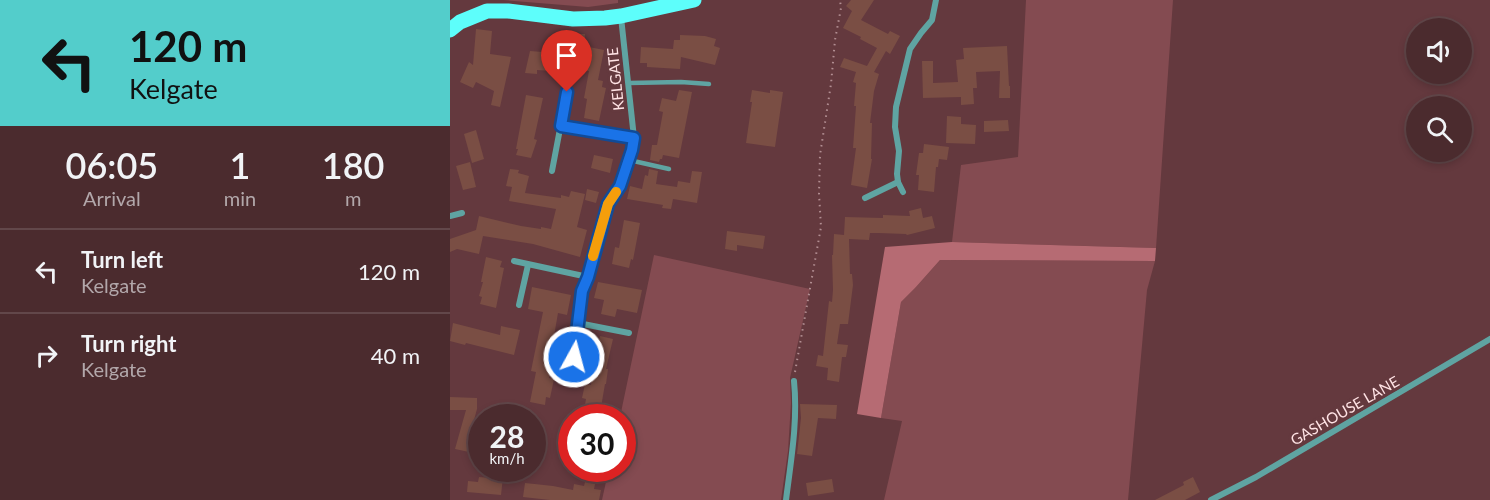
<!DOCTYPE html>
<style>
:root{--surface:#4b2b2e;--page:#523336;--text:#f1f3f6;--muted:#b2a7aa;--line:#62474a}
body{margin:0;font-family:Lato,sans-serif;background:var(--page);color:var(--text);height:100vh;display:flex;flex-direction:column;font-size:22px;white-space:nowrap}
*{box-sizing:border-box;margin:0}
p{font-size:20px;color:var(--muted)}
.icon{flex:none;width:33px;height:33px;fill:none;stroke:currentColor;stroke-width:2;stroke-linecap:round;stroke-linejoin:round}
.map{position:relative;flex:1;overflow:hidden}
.details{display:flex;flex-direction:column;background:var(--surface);width:450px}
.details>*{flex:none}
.hud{background:#53cdcb;color:#111;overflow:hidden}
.fabs{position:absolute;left:956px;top:18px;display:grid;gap:12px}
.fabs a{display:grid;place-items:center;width:66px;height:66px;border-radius:50%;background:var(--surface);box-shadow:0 3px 9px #0003,0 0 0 2px var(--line);font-size:30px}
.speed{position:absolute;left:18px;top:404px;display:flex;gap:12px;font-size:30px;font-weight:700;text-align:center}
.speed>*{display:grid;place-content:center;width:78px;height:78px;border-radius:50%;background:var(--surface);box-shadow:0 3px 9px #0003,0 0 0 2px var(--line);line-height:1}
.speed small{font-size:15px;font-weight:400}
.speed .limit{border:9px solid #d22;background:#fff;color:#111}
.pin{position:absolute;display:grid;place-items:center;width:51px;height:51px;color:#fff;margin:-62px -26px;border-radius:50% 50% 50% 0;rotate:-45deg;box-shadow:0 0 6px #0007}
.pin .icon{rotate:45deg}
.me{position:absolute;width:66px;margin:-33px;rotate:7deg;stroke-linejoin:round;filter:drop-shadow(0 0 4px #0008)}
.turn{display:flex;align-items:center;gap:21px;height:126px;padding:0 30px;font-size:27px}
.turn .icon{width:78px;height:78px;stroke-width:2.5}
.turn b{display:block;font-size:42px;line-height:51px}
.eta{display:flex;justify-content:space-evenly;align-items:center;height:102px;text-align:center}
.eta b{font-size:36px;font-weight:600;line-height:42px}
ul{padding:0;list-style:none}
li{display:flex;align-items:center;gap:18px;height:84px;padding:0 30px;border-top:2px solid var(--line)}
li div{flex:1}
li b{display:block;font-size:22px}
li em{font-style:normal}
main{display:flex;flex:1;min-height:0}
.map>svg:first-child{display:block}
.green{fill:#844b51}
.forest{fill:#b66b73}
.building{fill:#7a4e44}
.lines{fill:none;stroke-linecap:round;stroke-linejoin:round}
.path{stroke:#b28e92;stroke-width:2;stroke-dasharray:1.5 4.5;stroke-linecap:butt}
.lane{stroke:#5fa4a2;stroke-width:4.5}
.street{stroke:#5fa4a2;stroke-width:6}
.primary{stroke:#5dfefb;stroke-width:15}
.route-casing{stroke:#114b97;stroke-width:15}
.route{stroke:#1a73e8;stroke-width:10}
.slow{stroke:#f59e0b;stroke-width:10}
.labels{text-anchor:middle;stroke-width:6;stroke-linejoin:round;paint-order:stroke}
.street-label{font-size:15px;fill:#ffe3e5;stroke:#64393e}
</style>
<main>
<section class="details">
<div class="hud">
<div class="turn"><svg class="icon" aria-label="left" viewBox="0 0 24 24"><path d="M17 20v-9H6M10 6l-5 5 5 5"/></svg><div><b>120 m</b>Kelgate</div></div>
</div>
<div class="eta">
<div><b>06:05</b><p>Arrival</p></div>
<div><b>1</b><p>min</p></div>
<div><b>180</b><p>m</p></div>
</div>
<ul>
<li><svg class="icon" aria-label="left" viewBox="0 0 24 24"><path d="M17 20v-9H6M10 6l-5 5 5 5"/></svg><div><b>Turn left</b><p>Kelgate</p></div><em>120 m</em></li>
<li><svg class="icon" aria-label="right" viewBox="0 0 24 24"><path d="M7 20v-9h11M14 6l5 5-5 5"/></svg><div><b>Turn right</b><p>Kelgate</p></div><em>40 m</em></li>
</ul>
</section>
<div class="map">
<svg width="1040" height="500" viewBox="0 0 1040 500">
<rect width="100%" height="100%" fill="#64393e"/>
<!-- green -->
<g class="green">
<path d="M53 0H168V3L138 7Z"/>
<path d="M576 0H723L706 248 502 242 511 165 568 157Z"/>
<path d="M204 255 360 289 340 378 341 403 338 451 331 500H152L159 468H172V417H170Z"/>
<path d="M490 260 705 261 697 290 678 500H434L452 421 431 418 451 302 466 287Z"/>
</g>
<!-- forest -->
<path class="forest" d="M502 242 706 248 705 261 490 260 466 287 451 302 431 418 407 414 435 247Z"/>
<!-- building -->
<g class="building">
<path d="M401 0H424L411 20 438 34 440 31 450 36 440 54 436 51 424 72 429 74 424 91 420 123H422L421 159H422L417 188 401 185 406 148H403L406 106H404L406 83 403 82 406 72 390 67 394 58 417 66 427 48 410 39 411 37 393 28 402 11 396 6Z"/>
<path d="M26 29 42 31 40 54 61 57 50 107 41 105 44 91 26 82 23 88 10 82 19 62 23 65Z"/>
<path d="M121 34H135L134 47 120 46Z"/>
<path d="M230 35 255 36 266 39 264 46 270 48 265 65 231 57 230 69 197 67V63H190L191 47 223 49 224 40H230Z"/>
<path d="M557 46 559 86H560V98H549L550 71 526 72 527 88H523L524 104 511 105V97L473 98 472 61H483V83L508 82 506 60 514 59 513 48Z"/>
<path d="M139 47 154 50 148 80 153 81 152 87 156 88 149 121 134 118 137 99 134 98 139 71 134 70Z"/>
<path d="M80 51 117 54 115 72 87 70V74L75 73Z"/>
<path d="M229 90 242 92 229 158 213 155 212 159H210L209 162 200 160 202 145H207L213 112 209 111 212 98 226 101Z"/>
<path d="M302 90 320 93V90L333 92 325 147 296 143 302 102H300Z"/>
<path d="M76 95 93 98 84 139 87 140 81 158 66 155 68 149H66Z"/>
<path d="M497 116 511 117V124L526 125 525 144 496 143Z"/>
<path d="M558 120 559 131 534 132V121Z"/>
<path d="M26 130 34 159 22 163 14 134Z"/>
<path d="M474 144 499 147 497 160 489 159 488 167H486L484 192 468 190 469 175H466L469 153H473Z"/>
<path d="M144 155 163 159 160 173 141 168Z"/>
<path d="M20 162 26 187 13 190 6 166Z"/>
<path d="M60 169 69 170 68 173 79 176 75 193 111 198V195L119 197 121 191 135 194 127 227 137 230 130 257 83 244 33 236 29 254 7 249 0 252V239L26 230 29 216 71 226 91 229V227L101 229 106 209 59 201 62 187 56 186Z"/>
<path d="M199 169 208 171 206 184 227 187 228 181 240 183 242 171 252 172 247 203 223 199 221 209 212 208 213 205 177 199 180 186 192 189 195 175 198 176Z"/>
<path d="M137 189 149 192 146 203 135 200Z"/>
<path d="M471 208 473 218 482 216 485 228 457 235 456 234 428 233H420L419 240 399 239 400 274H402L403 285 398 324H390L387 344 398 345 396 357H392L389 382 377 380 378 368 366 366 368 355 373 356 379 301 382 302 383 290 382 255H383L384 234 394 235 395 217 433 218V215L460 216 459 211Z"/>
<path d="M174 220 190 223 183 260 181 259 179 268 162 264 165 247 169 248Z"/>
<path d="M277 231 315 236 313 249 287 245V251L275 249Z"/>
<path d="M36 257 52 261 50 267 54 268 46 308 30 304 32 297 29 296 33 282H31Z"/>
<path d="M148 282 192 290 187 313 167 309 165 317 151 314 154 300 144 298Z"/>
<path d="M82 287 121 295 117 315 108 313 104 336 108 337 99 378 104 379 100 398 96 397 95 405 80 402 86 372 81 371 93 312 78 309Z"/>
<path d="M3 323 50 335 51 326 70 330 64 355 16 343 15 345 0 341Z"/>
<path d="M150 336 163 339 156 369H158L156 384H155L150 413 134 410 136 399 132 398 135 384 141 385 144 361H141L144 347 147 348Z"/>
<path d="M0 397 27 398V409L18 442 21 444 19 452 5 449 16 410H0Z"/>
<path d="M350 404 387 405 386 419 368 418 362 456 347 454 351 418Z"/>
<path d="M42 468H54L51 495 17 492 18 481 28 482 29 477 40 478Z"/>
<path d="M743 477 750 492 735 500H705L734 485 733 482Z"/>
<path d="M382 479 384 492 358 496 356 483Z"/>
<path d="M135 482 145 484 144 489 151 490 149 500H100L73 497 75 483 103 486 123 490 124 484 134 486Z"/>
</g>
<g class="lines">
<!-- path -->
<path class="path" d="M345 372 371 227 369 193 370 155 381 84 385 40 391 8 390 0"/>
<!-- lane -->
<g class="lane">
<path d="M179 83 231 82 259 84"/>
<path d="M179 160 219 169"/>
</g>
<!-- street -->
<g class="street">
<path d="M111 126 184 138"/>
<path d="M102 171 117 92"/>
<path d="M453 192 448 182 447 174 449 151 445 127 446 107 460 49 471 33 482 20 486 0"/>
<path d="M415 198 448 182"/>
<path d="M0 216 12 213"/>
<path d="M64 261 138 277"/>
<path d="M69 305 78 265"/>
<path d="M128 323 179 333"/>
<path d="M121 375 132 291 158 204 170 186 182 150 184 138 171 17"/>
<path d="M336 500C341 460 348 421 344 381"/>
<path d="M761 500 806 477 1040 339"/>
</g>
<!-- primary -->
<path class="primary" d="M0 30 10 22 37 11H58L123 19 155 18 171 16 244 0"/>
</g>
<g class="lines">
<defs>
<path id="route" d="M117 92 111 126 184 138 182 150 170 186 158 204 138 277 132 291 124 357"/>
</defs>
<!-- route casing -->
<use href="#route" class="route-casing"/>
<!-- route -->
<use href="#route" class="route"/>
<!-- slow -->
<path class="slow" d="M143 256 158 204 166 192"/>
</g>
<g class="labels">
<!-- street labels -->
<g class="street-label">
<text transform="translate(166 79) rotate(-96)" y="5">KELGATE</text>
<text transform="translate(895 411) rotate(-30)" y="5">GASHOUSE LANE</text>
</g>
</g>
</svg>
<div class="fabs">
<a><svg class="icon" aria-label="sound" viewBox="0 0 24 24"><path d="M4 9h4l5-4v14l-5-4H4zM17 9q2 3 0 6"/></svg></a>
<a><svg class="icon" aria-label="search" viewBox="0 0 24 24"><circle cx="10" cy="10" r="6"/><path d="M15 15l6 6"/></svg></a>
</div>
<div class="speed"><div>28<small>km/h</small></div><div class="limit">30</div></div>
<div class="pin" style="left:117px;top:92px;background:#d93025"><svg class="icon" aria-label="arrive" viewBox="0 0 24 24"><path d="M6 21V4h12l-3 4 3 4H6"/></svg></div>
<svg class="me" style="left:124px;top:357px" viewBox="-20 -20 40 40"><circle r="17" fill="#1a73e8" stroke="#fff" stroke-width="3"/><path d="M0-11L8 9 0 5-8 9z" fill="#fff"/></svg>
</div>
</main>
